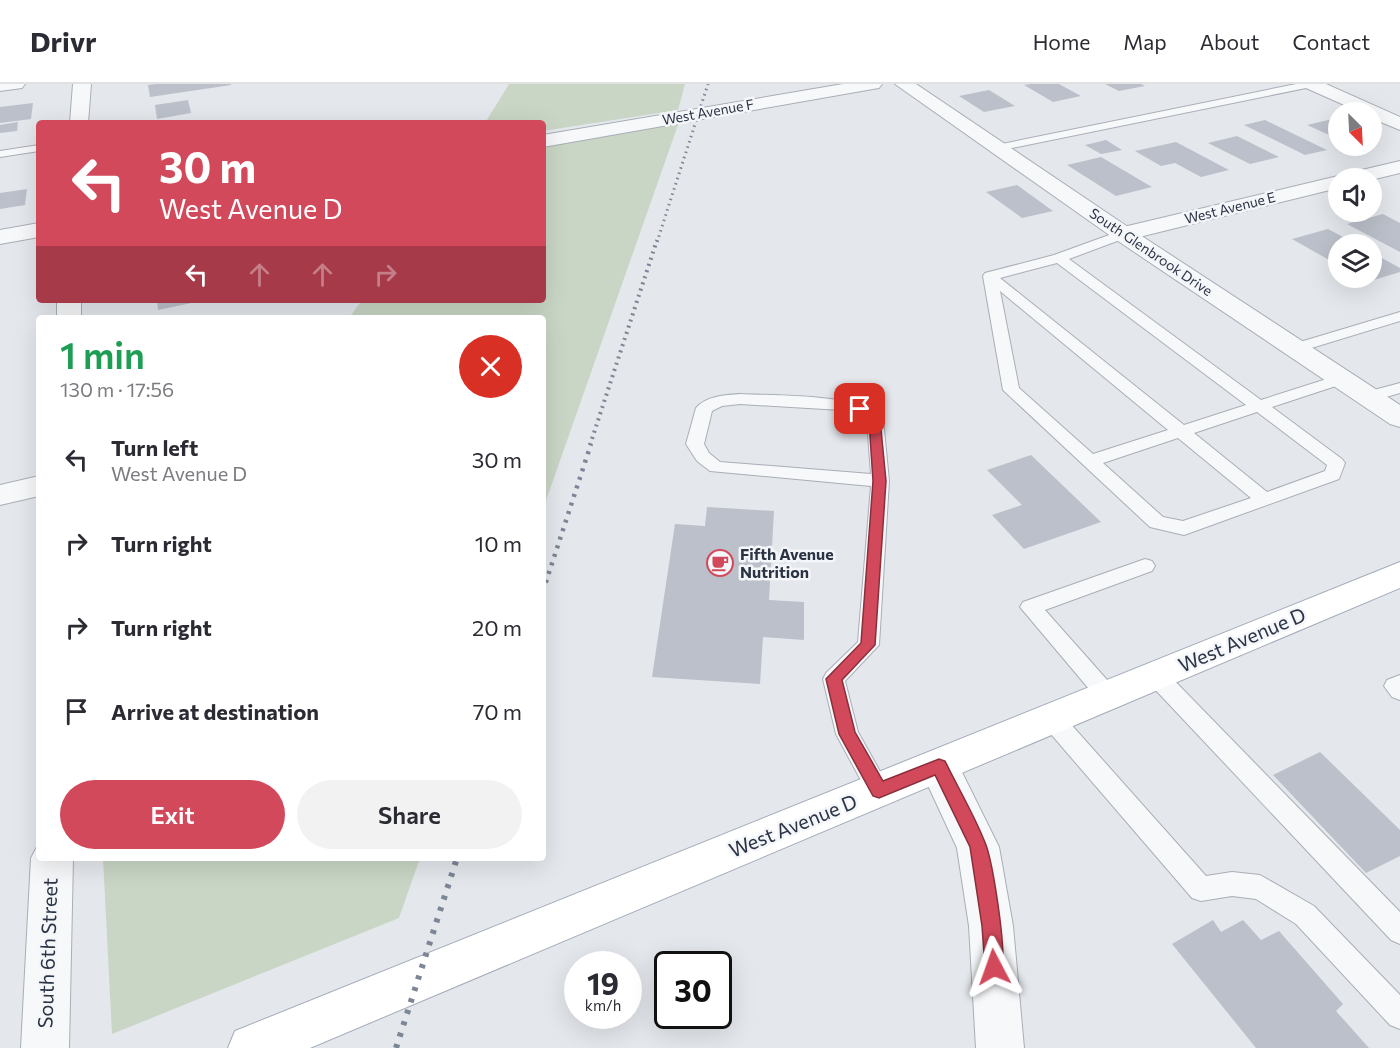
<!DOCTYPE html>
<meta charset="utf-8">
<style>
:root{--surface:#fff;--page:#f2f2f3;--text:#2b2b33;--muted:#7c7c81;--line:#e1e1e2;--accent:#d1495b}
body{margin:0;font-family:Commissioner,sans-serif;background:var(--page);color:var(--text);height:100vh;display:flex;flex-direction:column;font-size:22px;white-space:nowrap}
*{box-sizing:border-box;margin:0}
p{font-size:20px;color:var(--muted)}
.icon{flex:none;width:33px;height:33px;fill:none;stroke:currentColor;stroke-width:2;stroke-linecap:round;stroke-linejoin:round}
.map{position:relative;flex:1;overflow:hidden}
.sheet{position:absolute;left:36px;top:231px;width:510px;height:546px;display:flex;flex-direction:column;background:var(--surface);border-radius:6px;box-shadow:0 6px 24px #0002}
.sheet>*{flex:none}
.hud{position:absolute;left:36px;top:36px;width:510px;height:183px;border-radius:6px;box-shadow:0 6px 24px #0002;background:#d1495b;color:#fff;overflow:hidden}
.needle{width:39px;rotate:156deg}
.controls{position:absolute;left:1328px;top:18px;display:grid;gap:12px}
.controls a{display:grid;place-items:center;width:54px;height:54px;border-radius:50%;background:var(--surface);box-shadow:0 6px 24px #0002;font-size:30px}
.speed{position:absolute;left:564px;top:867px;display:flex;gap:12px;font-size:30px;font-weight:700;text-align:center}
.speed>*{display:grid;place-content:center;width:78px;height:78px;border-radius:50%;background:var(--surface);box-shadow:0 6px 24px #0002;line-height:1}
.speed small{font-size:15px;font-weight:400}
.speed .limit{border:3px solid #111;border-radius:9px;background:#fff;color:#111}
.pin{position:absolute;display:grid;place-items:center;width:51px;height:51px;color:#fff;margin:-26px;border-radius:12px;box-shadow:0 3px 9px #0006}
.me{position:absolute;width:66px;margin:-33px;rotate:356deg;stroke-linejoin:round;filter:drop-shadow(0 0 4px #0008)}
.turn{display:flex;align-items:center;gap:21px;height:126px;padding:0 24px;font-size:27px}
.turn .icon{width:78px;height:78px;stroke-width:2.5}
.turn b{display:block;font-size:42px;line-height:51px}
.lanes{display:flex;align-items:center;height:57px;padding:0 24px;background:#0003;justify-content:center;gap:30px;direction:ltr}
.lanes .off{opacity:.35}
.round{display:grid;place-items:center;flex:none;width:63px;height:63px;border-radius:32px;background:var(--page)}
.headline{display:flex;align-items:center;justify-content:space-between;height:102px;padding:0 24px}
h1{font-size:36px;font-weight:600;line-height:45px;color:#1e9e55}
.action{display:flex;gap:12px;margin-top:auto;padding:12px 24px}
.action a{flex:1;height:69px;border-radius:36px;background:var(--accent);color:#fff;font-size:24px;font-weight:600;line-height:69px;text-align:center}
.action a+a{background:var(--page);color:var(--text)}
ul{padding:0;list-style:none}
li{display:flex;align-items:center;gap:18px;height:84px;padding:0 24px}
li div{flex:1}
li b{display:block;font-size:22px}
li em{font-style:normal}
header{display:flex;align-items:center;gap:36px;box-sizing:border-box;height:84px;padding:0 30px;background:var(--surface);border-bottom:2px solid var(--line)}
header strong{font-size:28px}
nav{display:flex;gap:33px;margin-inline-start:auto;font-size:21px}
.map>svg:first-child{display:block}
.green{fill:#c9d6c5}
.building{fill:#bbc0ca}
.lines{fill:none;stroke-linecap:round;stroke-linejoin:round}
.service-casing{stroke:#a9aeb7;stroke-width:2}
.minor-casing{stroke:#a9aeb7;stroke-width:2}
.tertiary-casing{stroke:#a9aeb7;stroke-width:2}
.primary-casing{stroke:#a3abb8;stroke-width:2}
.service{fill:#f7f8fa;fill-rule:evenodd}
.minor{fill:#f7f8fa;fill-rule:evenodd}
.tertiary{fill:#f7f8fa;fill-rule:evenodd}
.primary{fill:#fff;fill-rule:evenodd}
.rail-far3{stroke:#7d8696;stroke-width:3;stroke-dasharray:1.5 4;stroke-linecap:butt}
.rail-far2{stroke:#7d8696;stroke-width:4;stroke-dasharray:2 4.5;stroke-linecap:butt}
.rail-far1{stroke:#7d8696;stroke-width:4.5;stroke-dasharray:3 6;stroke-linecap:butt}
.rail{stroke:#7d8696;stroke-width:6;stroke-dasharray:4 8;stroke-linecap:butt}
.route{fill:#d1495b;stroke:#882f3b;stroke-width:1.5}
.labels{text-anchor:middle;stroke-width:5;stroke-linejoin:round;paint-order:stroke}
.far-street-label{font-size:14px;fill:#2b3445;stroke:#f4f6f9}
.poi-label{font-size:16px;font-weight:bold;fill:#2b3445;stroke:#f4f6f9;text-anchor:start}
.near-street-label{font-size:20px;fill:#2b3445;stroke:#f4f6f9}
</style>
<header>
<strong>Drivr</strong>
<nav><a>Home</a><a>Map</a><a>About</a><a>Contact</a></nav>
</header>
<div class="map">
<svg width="1400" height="964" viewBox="0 0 1400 964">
<rect width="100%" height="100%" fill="#e4e7ec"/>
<!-- green -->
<g class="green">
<path d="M509 0H685L678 26 543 47V39H485Z"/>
<path d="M679 38 543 425V234H349L362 216H543V62Z"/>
<path d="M103 774H420L399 834 112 950Z"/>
</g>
<!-- building -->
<g class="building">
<path d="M156 0H231V1L150 13 148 1Z"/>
<path d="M1030 0H1059L1081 12 1053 18 1024 1Z"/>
<path d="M1105 0H1141L1145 2 1119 7Z"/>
<path d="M989 6 1015 22 984 28 959 12Z"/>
<path d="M188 16 191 29 157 35 155 21Z"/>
<path d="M33 19 31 35 0 39V23Z"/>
<path d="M1337 34 1338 55 1307 41Z"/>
<path d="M1265 36 1327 66 1305 71 1244 41Z"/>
<path d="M18 38 17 47 0 49V41Z"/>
<path d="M1237 52 1279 73 1250 80 1208 59Z"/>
<path d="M1106 56 1122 66 1101 70 1085 61Z"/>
<path d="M1176 58 1229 86 1201 93 1175 79 1161 82 1135 67Z"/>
<path d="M1101 73 1152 103 1116 112 1067 81Z"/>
<path d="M1017 101 1053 127 1022 134 986 108Z"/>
<path d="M27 105 25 121 0 125V109Z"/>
<path d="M1383 130 1400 139V168L1347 140Z"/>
<path d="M1328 145 1356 160H1338V181L1292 155Z"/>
<path d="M1371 168 1400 184V188L1367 198 1359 194H1371Z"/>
<path d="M157 216H200L201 217 158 226Z"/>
<path d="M1031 371 1101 438 1024 465 992 431 1022 421 987 386Z"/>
<path d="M707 423 774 427 769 516 804 518V556L763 553 760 600 652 593 675 440 705 442Z"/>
<path d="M1320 668 1400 746V772L1366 789 1273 691Z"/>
<path d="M1213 836 1221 848 1243 836 1261 856 1279 847 1343 920 1336 927 1369 964H1256L1172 860Z"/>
</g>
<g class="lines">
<defs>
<g id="service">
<path d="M1296 0H1316L1311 3 997 67 991 64 997 61Z"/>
<path d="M39 61V67L0 73V67Z"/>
<path d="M1123 146 1128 147 1130 150 1128 153 1069 175 1261 316 1336 292H1348L1350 295 1348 298 1272 323 1342 375 1345 379 1339 395 1184 451 1150 443 1003 306 983 192 985 189 1054 171ZM1057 179 1246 321 1184 341 1000 194ZM1000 207 1168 346 1093 370 1019 304ZM1257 328 1327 381 1325 387 1267 408 1194 349ZM1178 354 1251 414 1183 437 1163 433 1103 379Z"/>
<path d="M1400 228V237L1295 269 1287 264 1290 261Z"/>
<path d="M1400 299V309L1369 318 1361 313 1363 309Z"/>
<path d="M740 310C772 312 865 309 883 335L889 397 879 561 845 597 858 648 891 707 887 715 879 718 871 715 836 650 823 595 826 589 858 558 871 402 710 387 697 377 686 360 696 324C706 312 725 311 740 310ZM740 320 841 326 855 329 867 337 871 390 720 378 709 369 704 360 712 327 722 322Z"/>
<path d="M1145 475 1152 477 1155 482 1152 487 1045 526 1116 606 1119 612 1116 618 1108 621 1100 618 1020 523 1023 518Z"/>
<path d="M1156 583 1164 586 1400 828V860L1391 856 1148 598 1145 592 1148 586Z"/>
<path d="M1400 591V616L1392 613 1384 602 1387 596Z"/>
<path d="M1052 626 1060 628 1206 792 1232 788 1260 791 1314 822 1400 911V945L1390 941 1296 840 1256 815 1232 812 1201 817 1192 814 1044 642 1041 635 1044 628Z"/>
</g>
<g id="minor">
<path d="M0 0H25L22 4 0 7Z"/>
<path d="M73 0H91L88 39H70Z"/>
<path d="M843 0H882L879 4 873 5 543 63V51Z"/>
<path d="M1303 0H1326L1400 33V46L1371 34V28H1360L1306 4Z"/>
<path d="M1400 77V89L1371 96 1338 94V104L1123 157 1115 155 1112 150 1115 145 1338 92 1343 93 1345 90Z"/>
<path d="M39 139V153L0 160V146Z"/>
<rect x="57" y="216" width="24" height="18"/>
<path d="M39 392V412L0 421V401Z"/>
<path d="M939 665 953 670 999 763 1013 842 1024 964H976L969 842 957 764 919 682 925 670Z"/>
<path d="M39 759V774H73L69 964H21L31 774Z"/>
</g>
<path id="tertiary" d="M895 0H916L1131 145 1400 321V343L1390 340 1115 155Z"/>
<path id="primary" d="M1400 478V504L310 964H228L235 947Z"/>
</defs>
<!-- service casing -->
<use href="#service" class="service-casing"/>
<!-- minor casing -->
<use href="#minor" class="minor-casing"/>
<!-- tertiary casing -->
<use href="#tertiary" class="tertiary-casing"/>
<!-- primary casing -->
<use href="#primary" class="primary-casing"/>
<!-- service -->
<use href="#service" class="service"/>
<!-- minor -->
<use href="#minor" class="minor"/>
<!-- tertiary -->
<use href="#tertiary" class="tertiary"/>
<!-- primary -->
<use href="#primary" class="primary"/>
<!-- rail-far3 -->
<path class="rail-far3" d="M657 158 708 0"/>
<!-- rail-far2 -->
<path class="rail-far2" d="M590 361 657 156"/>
<!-- rail-far1 -->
<path class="rail-far1" d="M543 507 591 360"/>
<!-- rail -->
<path class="rail" d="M396 964 457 774"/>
</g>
<!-- route -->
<path class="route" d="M860 321 880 335 886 397 875 561 842 596 855 648 883 697 939 675 945 677C958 704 975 732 986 761 993 781 1008 872 1001 889L994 892 987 889 985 883 982 842 970 763 935 691 879 714 873 712 839 650 826 595 861 559 873 397 869 337 855 325Z"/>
<!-- icons -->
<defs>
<symbol id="cafe-ring" viewBox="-11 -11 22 22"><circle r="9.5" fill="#f4f6f9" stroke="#d1495b" stroke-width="1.5"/><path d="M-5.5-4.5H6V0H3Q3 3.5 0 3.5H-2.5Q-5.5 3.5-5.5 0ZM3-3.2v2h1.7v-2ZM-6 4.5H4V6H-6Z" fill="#d1495b"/></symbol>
</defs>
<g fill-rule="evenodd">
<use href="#cafe-ring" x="705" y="464" width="30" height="30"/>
</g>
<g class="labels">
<!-- far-street labels -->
<g class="far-street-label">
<text transform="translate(708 28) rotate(-10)" y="5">West Avenue F</text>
<text transform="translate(1230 124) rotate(-14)" y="5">West Avenue E</text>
<text transform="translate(1151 168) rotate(34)" y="5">South Glenbrook Drive</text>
</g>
<!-- poi labels -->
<g class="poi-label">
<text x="740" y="476">Fifth Avenue<tspan x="740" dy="18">Nutrition</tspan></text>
</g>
<!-- near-street labels -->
<g class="near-street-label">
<text transform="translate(1242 556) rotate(-23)" y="7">West Avenue D</text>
<text transform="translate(793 742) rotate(-22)" y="7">West Avenue D</text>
<text transform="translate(48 869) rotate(-88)" y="7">South 6th Street</text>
</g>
</g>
</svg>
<div class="controls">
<a><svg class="needle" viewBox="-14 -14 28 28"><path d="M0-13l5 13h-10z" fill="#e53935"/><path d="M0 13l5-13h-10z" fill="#7c7c81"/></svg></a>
<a><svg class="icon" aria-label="sound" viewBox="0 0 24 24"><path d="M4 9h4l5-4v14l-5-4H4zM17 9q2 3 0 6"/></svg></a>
<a><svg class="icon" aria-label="layers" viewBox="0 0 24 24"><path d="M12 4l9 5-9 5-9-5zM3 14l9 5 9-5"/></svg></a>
</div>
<div class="speed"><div>19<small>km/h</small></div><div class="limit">30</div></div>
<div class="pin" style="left:860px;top:325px;background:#d93025"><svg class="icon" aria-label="arrive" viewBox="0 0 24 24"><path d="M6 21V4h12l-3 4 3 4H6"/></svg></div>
<svg class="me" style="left:994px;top:883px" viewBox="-20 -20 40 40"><path d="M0-17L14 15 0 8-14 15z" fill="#d1495b" stroke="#fff" stroke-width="4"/></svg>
<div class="hud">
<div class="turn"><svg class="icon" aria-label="left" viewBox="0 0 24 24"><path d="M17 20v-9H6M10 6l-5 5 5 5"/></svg><div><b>30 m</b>West Avenue D</div></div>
<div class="lanes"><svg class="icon" aria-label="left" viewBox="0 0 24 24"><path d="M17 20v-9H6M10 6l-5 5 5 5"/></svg><svg class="icon off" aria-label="ahead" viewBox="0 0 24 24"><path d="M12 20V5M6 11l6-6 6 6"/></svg><svg class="icon off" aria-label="ahead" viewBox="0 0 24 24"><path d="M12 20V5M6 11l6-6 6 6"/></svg><svg class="icon off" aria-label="right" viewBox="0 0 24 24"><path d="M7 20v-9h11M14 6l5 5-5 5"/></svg></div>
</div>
<section class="sheet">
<div class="headline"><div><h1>1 min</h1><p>130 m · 17:56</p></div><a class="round" style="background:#d93025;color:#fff"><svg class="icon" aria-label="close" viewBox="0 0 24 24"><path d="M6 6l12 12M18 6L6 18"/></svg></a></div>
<ul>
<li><svg class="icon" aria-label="left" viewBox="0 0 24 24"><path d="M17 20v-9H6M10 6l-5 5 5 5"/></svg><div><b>Turn left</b><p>West Avenue D</p></div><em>30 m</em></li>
<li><svg class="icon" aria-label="right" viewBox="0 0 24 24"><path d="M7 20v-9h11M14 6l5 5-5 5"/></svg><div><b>Turn right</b></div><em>10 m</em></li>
<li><svg class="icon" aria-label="right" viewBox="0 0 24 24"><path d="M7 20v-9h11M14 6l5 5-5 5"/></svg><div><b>Turn right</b></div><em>20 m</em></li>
<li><svg class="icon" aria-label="arrive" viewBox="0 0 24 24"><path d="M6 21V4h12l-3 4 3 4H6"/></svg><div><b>Arrive at destination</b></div><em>70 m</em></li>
</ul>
<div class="action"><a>Exit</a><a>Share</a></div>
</section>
</div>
